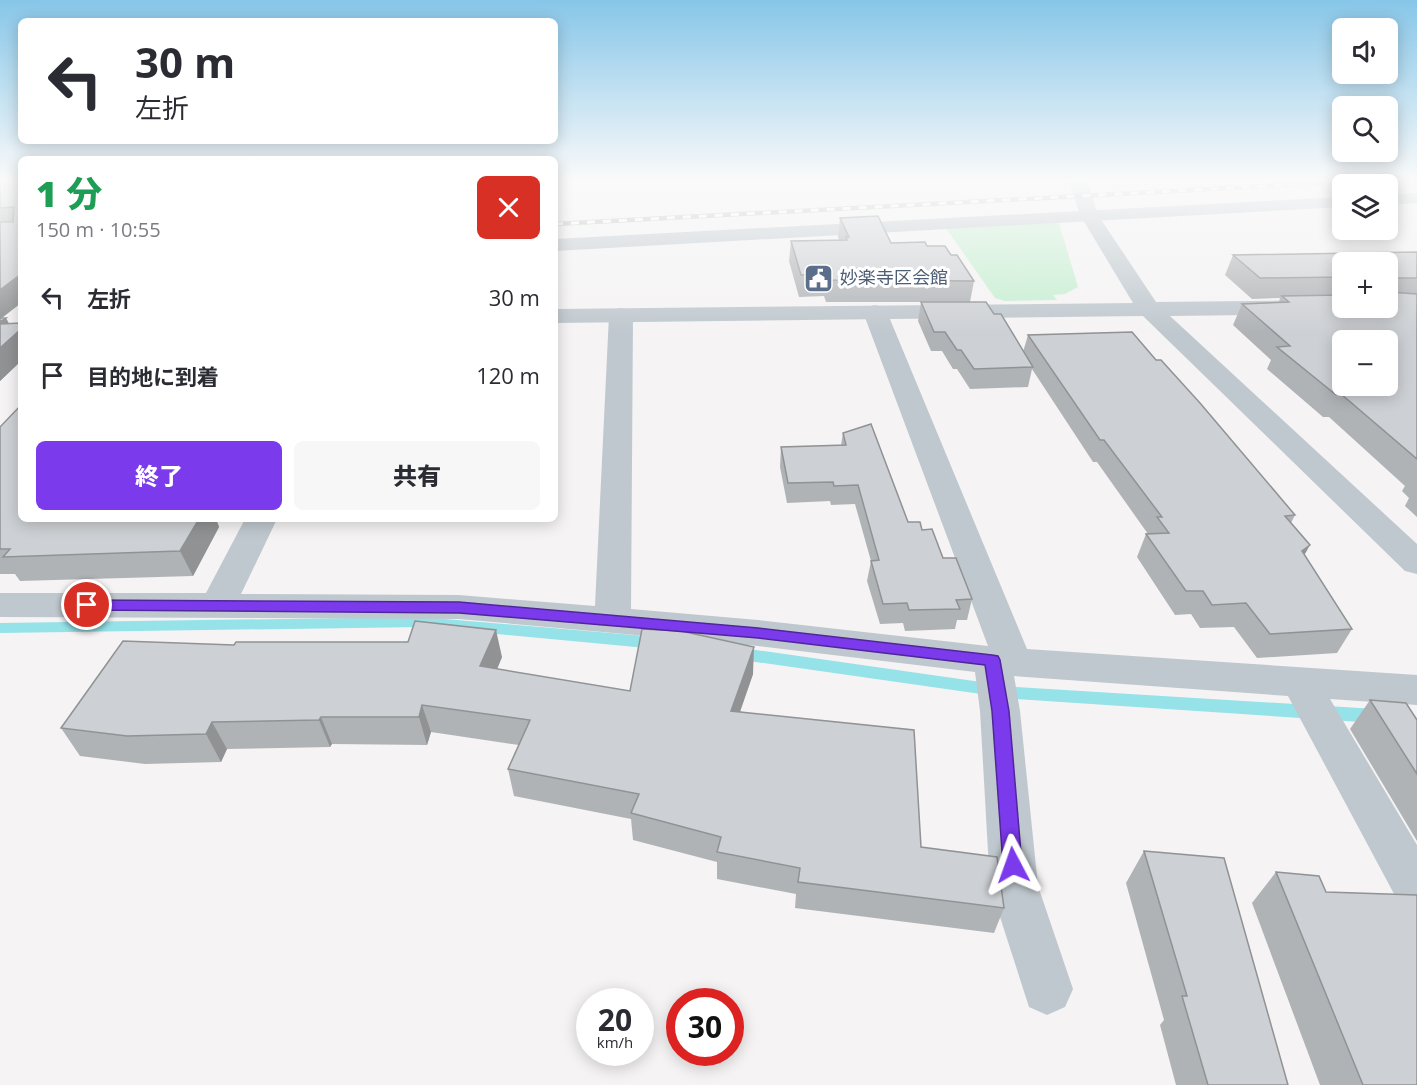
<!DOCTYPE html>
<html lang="ja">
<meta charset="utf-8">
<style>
:root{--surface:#fff;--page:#f7f7f7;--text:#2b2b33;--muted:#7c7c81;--accent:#7c3aed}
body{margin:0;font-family:"Open Sans","Noto Sans JP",sans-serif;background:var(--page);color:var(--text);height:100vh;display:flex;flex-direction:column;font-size:22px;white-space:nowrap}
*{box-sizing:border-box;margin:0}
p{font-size:20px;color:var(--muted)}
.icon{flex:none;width:33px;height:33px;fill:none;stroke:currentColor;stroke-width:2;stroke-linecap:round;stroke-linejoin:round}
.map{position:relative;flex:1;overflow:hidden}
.panel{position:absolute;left:18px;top:156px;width:540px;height:366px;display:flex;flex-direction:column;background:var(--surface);border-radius:9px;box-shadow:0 3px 15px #0003}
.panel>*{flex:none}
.banner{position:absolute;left:18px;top:18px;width:540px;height:126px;border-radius:9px;box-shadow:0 3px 15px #0003;background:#fff;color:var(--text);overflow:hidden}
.controls{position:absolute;left:1332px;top:18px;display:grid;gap:12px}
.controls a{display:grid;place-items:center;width:66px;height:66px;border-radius:9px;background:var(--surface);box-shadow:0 3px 15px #0003;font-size:30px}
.speed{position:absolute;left:576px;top:988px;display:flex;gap:12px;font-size:30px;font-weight:700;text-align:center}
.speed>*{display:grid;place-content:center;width:78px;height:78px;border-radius:50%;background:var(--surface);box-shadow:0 3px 15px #0003;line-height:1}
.speed small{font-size:15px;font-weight:400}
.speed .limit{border:9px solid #d22;background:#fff;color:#111}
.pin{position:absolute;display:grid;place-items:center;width:51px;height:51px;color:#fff;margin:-26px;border:3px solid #fff;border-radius:50%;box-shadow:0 2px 6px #0007}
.me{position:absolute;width:66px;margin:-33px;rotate:356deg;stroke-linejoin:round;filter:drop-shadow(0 0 4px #0008)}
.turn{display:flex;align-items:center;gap:21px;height:126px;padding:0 18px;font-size:27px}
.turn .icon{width:78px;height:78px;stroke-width:2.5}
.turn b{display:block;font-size:42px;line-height:51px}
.round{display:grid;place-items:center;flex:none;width:63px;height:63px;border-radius:9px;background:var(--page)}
.head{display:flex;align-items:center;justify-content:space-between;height:102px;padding:0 18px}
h1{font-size:36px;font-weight:800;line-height:45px;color:#1e9e55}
.cta{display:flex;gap:12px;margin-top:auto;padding:12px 18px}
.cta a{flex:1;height:69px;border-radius:9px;background:var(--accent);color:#fff;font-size:24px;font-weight:800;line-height:69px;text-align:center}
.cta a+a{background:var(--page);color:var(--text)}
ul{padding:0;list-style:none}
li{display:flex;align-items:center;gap:18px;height:78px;padding:0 18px}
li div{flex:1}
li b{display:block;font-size:22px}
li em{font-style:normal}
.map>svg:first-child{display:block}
.green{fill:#c5eed0}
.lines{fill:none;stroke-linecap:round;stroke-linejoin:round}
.stream{fill:#95e2e8;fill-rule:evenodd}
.minor{fill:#bfc8ce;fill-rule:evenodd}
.tertiary{fill:#bfc8ce;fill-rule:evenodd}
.rail-casing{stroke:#b5b9bc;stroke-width:4.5}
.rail{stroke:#fff;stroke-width:3;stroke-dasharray:8;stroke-linecap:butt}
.wall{fill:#b0b3b6;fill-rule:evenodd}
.shaded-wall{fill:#909294}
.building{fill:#cdd0d4;stroke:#909294;stroke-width:1.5;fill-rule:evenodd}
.route{fill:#7c3aed;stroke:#51269a;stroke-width:1.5}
.labels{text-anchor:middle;stroke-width:6;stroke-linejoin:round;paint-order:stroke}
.far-service-label{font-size:18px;fill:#4e5e75;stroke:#fff;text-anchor:start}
</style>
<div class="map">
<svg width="1417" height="1085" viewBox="0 0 1417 1085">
<rect width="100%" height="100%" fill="#f5f3f3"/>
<!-- green -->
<path class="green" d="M1059 223 1078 287 1065 294 1053 295 1057 300 1005 301 995 298 943 224Z"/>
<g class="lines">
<!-- stream -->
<g class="stream">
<path d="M421 617 657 637 662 639 665 643 662 647 657 649 421 627 0 633V623Z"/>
<path d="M735 647 1016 687 1376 709 1382 711 1384 716 1382 721 1376 723 1016 699 735 659 730 657 727 653 730 649Z"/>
</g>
<!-- minor -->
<g class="minor">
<path d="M1417 193V203L1388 205V195Z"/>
<path d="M1342 197V207L555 251V239Z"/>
<path d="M875 305 883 307 887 312 1027 649 1417 675V705L1330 699 1417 845V911L1400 905 1288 696 1014 676 1020 711 1038 886 1073 989 1065 1007 1047 1015 1029 1007 990 886 980 711 975 672 758 646 459 619 0 617V593H206L245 519H277L241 594 459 595 595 606 609 315 613 310 621 308 629 310 633 315 631 609 758 620 988 646 863 312 867 307Z"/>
</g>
<!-- tertiary -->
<path class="tertiary" d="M1069 181H1087L1098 215 1156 302 1342 300V308H1353L1350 312 1342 314 1170 316 1417 544V574L1405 571 1143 316 555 323V309L1133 303 1080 215Z"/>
<defs>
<path id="rail" d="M555 224 1361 181"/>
</defs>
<!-- rail casing -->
<use href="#rail" class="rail-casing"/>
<!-- rail -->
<use href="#rail" class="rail"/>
</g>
<!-- wall -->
<g class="wall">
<path d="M21 181V303L2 318H6L9 324 21 323V361L0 381V182Z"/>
<path d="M840 218 891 243 927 246 951 255 974 281 970 302 994 314 1023 352 1028 335 1156 360 1295 515 1291 523 1305 555 1352 629 1337 653 1257 658 1234 627 1200 628 1191 614 1175 615 1137 557 1146 534H1148L1097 462H1093L1032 369 1028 387 970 389 957 369H953L942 351H931L918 321 921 302H933H826L824 296 799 297 789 261 791 241 839 240 838 237Z"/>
<path d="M1417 252V517L1405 506 1409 498 1402 491 1405 486 1329 417H1323L1267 369 1271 360 1233 325 1242 304 1279 302 1280 298 1252 299 1225 275 1233 255ZM1342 262H1388V308H1342Z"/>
<path d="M0 427 21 519H216L219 527 193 576 20 581 15 574H0Z"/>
<path d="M843 433 908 522 922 530 972 599 967 620H957L955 629 905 631 903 623 880 624 867 581 871 561 855 504 831 505 830 501 787 503 780 467 781 447 841 445Z"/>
<path d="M408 642 502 657 497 669 630 691 753 674 740 711 921 847 1004 908 994 933 795 908 796 894 717 879V862L633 840 631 819 514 796 508 769 519 745 431 732 427 745 332 744 330 747 227 749 221 762 145 764 80 756 61 728 234 645Z"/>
<path d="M1370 700 1417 720V841L1350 729Z"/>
<path d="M1144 851 1288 1085H1176L1160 1025 1164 1020 1126 883Z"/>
<path d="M1276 872 1326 892 1417 1085H1320L1252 903Z"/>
</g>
<!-- shaded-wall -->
<g class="shaded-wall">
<path d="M21 274V303L0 319V290Z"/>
<path d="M6 318 15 335 19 331 21 334V361L0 381V322Z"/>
<path d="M199 519H216L219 527 193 576 180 551Z"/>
<path d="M1310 545 1297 568 1302 551Z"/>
<path d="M496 630 502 657 487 693 480 666Z"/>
<path d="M754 647 753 674 731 738V711Z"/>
<path d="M422 705 431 732 427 745 419 717Z"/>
<path d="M321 717 332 744 330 747 319 720Z"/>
<path d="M212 722 227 749 221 762 206 734Z"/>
</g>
<!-- building -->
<g class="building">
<path d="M2 181H21V274L0 290V222H13L14 207 0 208V182Z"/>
<path d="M878 216 891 243 925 242 927 246H945L951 255H957L974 281 828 280 826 274 801 275 791 241 847 240 846 237H849L840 218Z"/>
<path d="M1417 252V278H1397V285H1388V262H1342V277L1260 278 1233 255Z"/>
<path d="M1388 289 1389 292 1417 294V459L1341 394H1335L1277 347 1290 346 1242 304 1289 302 1282 296 1342 295V308H1388ZM1342 340H1388V386H1342Z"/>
<path d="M921 302H986L994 314H1001L1033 367 974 369 961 350H957L945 332H934Z"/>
<path d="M0 318H6L0 322Z"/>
<path d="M21 323V332L19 331 0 348V324Z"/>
<path d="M1132 332 1156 360H1161L1200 403 1295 515 1285 516 1310 545 1302 551 1352 629 1270 634 1246 603 1212 605 1203 591H1186L1146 534 1169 533 1157 517H1162L1104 440H1100L1028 335Z"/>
<path d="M21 405V519H199L180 551 3 557 10 549H0V427Z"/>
<path d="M871 424 908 522H920L922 530 932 529 943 558H956L972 599 956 600 960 609 909 610 907 603 883 604 871 561 879 560 858 485 834 486 833 482 788 483 781 447 846 445 843 433Z"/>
<path d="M415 621 496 630 480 666 630 691 642 629 681 631 754 647 731 711 914 730 921 847 997 857 1004 908 798 882 800 868 717 852 721 837 631 813 639 794 508 769 530 720 422 705 419 717H321L319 720 212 722 206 734 127 736 61 728 123 641 234 645 236 642H408Z"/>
<path d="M1370 700 1406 703 1417 720V774Z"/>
<path d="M1144 851 1224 858 1288 1085H1208L1182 996H1187Z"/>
<path d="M1276 872 1319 876 1326 892 1417 895V1085H1363Z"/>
</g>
<!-- sky -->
<linearGradient id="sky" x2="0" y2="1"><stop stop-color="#87c6e8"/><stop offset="0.54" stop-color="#fafafa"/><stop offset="1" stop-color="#fafafa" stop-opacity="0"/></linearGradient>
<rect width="1417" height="333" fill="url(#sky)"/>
<!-- route -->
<path class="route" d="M87 600 459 602 758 628 992 655 998 656 1000 660 1009 711 1022 865 1020 871 1013 874 1006 871 1003 865 992 711 985 665 758 638 459 613 87 610 79 605Z"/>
<!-- icons -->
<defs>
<symbol id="civic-square" viewBox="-11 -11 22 22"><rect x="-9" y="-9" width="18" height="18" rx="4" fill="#5c6f8a" stroke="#fff"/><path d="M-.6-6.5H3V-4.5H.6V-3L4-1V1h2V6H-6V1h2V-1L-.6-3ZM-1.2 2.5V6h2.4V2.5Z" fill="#fff"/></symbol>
</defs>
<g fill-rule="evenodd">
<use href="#civic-square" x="802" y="262" width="33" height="33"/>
</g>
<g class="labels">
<!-- far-service labels -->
<g class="far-service-label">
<text x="840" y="284">妙楽寺区会館</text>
</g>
</g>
</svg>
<div class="controls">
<a><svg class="icon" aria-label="sound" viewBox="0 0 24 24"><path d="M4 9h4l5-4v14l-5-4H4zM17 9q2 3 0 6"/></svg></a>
<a><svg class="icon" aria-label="search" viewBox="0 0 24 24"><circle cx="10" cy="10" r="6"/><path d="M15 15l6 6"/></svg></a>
<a><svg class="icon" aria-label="layers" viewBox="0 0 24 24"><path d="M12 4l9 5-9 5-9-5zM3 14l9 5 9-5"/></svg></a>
<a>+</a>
<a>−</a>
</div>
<div class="speed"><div>20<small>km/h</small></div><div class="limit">30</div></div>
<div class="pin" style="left:87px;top:605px;background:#d93025"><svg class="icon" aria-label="arrive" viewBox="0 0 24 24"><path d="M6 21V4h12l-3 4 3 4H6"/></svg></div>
<svg class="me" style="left:1013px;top:865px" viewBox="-20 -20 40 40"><path d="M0-17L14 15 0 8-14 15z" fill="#7c3aed" stroke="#fff" stroke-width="4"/></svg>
<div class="banner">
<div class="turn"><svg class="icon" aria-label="left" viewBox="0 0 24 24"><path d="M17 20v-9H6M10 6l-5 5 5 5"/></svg><div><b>30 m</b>左折</div></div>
</div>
<section class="panel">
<div class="head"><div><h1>1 分</h1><p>150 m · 10:55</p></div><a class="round" style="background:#d93025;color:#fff"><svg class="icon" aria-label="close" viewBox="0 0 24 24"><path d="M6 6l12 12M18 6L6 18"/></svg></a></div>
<ul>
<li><svg class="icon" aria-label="left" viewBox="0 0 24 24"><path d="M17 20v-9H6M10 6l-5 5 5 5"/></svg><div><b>左折</b></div><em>30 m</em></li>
<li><svg class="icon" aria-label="arrive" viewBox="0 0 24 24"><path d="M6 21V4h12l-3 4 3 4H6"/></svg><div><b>目的地に到着</b></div><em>120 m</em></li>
</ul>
<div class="cta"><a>終了</a><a>共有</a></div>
</section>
</div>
